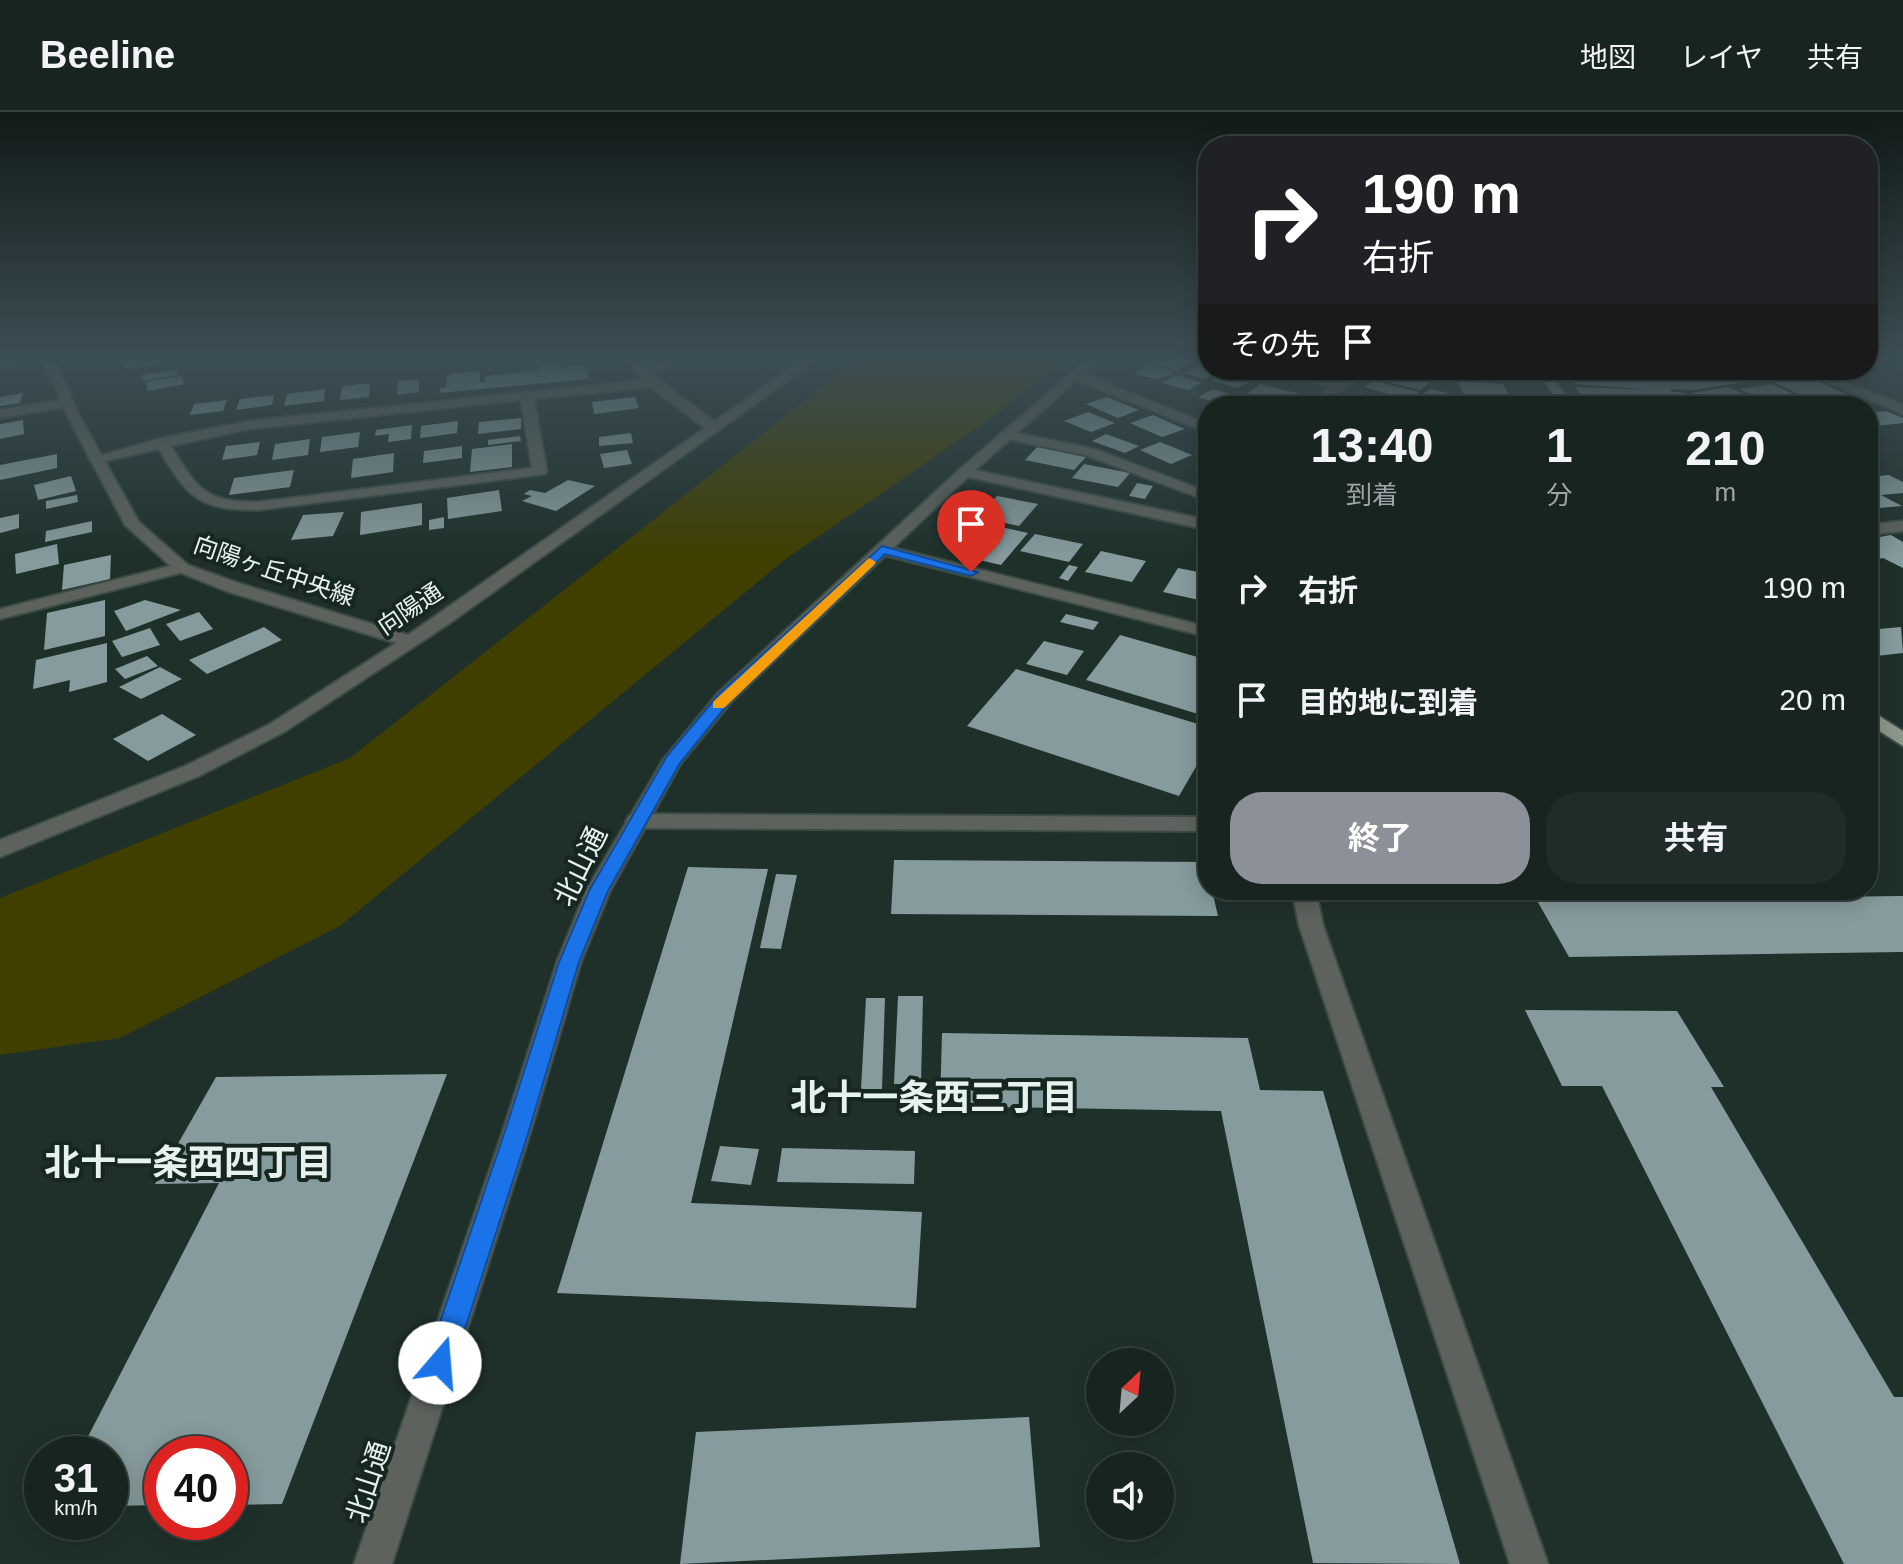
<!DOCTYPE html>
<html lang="ja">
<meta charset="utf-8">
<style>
:root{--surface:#172420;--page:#202c29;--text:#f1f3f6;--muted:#9ea4a5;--line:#36413e;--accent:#8c9099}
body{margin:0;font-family:Arial,"Noto Sans JP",sans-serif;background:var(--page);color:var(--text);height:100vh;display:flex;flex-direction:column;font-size:30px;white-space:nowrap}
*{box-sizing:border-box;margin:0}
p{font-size:26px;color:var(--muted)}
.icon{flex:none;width:44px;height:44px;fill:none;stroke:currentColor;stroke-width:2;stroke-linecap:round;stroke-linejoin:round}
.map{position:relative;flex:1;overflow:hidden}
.drawer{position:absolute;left:1198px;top:284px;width:680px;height:504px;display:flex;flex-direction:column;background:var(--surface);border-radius:32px;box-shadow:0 4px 20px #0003,0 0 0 2px var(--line)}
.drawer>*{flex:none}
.hud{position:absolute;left:1198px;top:24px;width:680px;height:244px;border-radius:32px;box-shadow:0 4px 20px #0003,0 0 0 2px var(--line);background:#202124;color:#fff;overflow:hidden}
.needle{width:52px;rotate:26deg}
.controls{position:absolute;left:1086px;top:1236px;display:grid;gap:16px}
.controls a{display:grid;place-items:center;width:88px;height:88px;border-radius:50%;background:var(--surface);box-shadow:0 4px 20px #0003,0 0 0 2px var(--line);font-size:40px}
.speed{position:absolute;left:24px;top:1324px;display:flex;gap:16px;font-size:40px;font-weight:700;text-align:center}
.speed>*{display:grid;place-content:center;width:104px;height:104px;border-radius:50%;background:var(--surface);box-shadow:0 4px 20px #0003,0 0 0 2px var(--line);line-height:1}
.speed small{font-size:20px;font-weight:400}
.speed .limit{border:12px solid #d22;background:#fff;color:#111}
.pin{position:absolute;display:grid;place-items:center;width:68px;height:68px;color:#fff;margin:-82px -34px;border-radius:50% 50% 50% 0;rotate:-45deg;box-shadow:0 0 8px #0007}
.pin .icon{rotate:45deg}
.me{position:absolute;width:88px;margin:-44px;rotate:18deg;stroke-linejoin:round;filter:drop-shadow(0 0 6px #0008)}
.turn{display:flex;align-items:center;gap:28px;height:168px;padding:0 32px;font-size:36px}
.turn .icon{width:104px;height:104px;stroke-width:2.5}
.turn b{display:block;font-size:56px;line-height:68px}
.then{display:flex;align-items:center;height:76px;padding:0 32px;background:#0003;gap:16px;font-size:30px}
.eta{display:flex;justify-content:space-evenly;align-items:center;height:136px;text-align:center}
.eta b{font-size:48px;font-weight:700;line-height:56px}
.primary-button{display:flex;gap:16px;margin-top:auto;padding:16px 32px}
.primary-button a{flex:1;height:92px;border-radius:32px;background:var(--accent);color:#fff;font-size:32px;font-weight:700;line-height:92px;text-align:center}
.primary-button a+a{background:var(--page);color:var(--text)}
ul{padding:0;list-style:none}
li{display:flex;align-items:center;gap:24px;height:112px;padding:0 32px}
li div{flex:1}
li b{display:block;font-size:30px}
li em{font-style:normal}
header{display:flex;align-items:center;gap:48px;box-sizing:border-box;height:112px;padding:0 40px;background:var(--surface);border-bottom:2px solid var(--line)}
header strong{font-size:38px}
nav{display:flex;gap:44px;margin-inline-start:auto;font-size:28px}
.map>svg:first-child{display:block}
.green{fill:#403f00}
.building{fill:#869b9d}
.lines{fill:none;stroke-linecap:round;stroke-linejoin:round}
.minor-casing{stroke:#3b4b46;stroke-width:4}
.tertiary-casing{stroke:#3b4b46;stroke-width:4}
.primary-casing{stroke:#3b4b46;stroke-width:4}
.minor{fill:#5d625c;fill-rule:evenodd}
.tertiary{fill:#5d625c;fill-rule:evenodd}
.primary{fill:#8c978b;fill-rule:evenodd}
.route{fill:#1a73e8;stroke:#114b97;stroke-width:2}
.slow{fill:#f59e0b}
.labels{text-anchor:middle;stroke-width:8;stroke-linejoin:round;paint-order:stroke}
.far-street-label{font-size:24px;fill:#e7f2ee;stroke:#162721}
.street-label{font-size:28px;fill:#e7f2ee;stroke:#162721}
.near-neighbourhood-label{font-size:36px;font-weight:bold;fill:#e7f2ee;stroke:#162721}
</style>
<header>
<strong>Beeline</strong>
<nav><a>地図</a><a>レイヤ</a><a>共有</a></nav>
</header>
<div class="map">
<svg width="1903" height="1452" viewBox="0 0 1903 1452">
<rect width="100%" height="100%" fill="#1f302b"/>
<!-- green -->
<path class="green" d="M862 244H1068L994 304 787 446 340 814 120 926 0 943V786L350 646Z"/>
<!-- building -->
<g class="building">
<path d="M131 244H160L155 253 123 257Z"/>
<path d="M1172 244H1206L1177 258 1156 252Z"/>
<path d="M1208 249V258H1223L1204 267 1184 261Z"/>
<path d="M558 252V256L586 253 589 267 439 281 440 276 446 275 447 264 455 261 480 259V270H485V264L540 258 539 254Z"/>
<path d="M1150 253 1174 260 1158 268 1134 261Z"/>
<path d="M178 257 179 263 143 269 142 263Z"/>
<path d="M1231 258H1239L1261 264 1237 276 1211 268Z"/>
<path d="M1443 258 1449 259 1437 269 1399 259Z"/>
<path d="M1568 258 1737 262 1745 270 1692 278 1670 277 1672 280 1686 281 1698 294 1610 292 1604 284 1580 282 1575 275 1652 278 1576 272Z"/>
<path d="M1397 262 1430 270 1421 278 1388 270Z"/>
<path d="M1176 263 1201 271 1188 278 1162 271Z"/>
<path d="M181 264 184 272 148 279 145 270Z"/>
<path d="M1808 265 1848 283 1812 288 1773 270Z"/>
<path d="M419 267V280L397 283 398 269Z"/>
<path d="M1374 269 1419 280 1409 288 1364 275Z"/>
<path d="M1457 269 1503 272 1511 286 1464 283Z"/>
<path d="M370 271 369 285 340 288 342 274Z"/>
<path d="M1260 272 1305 283 1292 293 1247 282Z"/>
<path d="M1772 272 1793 282 1759 286 1739 277Z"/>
<path d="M1728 275 1753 286 1717 293 1692 281Z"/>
<path d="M325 277 324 289 284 294 287 282Z"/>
<path d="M1213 277 1246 287 1234 294H1227L1198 285Z"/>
<path d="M1430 277 1456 283 1442 294 1415 289Z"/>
<path d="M23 281 20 291 0 294V285Z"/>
<path d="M1361 281 1400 291 1396 294H1363L1348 290Z"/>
<path d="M274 283 272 293 236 298 240 287Z"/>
<path d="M635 285 639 296 594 302 592 290Z"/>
<path d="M1107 285 1139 298 1118 306 1086 292Z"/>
<path d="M227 288 223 299 190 303 194 292Z"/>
<path d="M1886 299 1903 306V311L1868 315V301Z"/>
<path d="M1088 300 1115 311 1091 320 1064 309Z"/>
<path d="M1153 303 1185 317 1162 325 1130 311Z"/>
<path d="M521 306V317L478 322 479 310Z"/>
<path d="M23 308 24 322 0 327V312Z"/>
<path d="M458 309 457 321 420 326 421 314Z"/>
<path d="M412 313 411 327 388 330 389 322 375 324 376 318Z"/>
<path d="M360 320 358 335 320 340 322 325Z"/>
<path d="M631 321 633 331 599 334V325Z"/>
<path d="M1106 322 1139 334 1125 341 1092 329Z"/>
<path d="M520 324 521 329 488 333V328Z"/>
<path d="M310 327 308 343 272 348 275 332Z"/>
<path d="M260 330 257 343 222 348 226 334Z"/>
<path d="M1160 330 1192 343 1171 352 1140 338Z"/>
<path d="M512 332V355L470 360 472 337Z"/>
<path d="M462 334V346L423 351 424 339Z"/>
<path d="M1038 334 1087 344 1074 358 1025 348Z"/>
<path d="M627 338 632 352 604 356 600 342Z"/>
<path d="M394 341 393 360 351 366 353 347Z"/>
<path d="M57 342V356L0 368V353Z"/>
<path d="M1084 352 1130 361 1118 375 1072 366Z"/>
<path d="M294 358 290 375 229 383 234 366Z"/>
<path d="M1889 363 1903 370V381L1881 383 1902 394 1868 397V365Z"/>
<path d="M71 364 76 379 38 388 34 373Z"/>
<path d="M568 368 595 374 556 399 522 389 532 384 524 382 530 378 545 381Z"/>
<path d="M1137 371 1153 374 1145 387 1129 384Z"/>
<path d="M499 378 502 399 448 407 447 386Z"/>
<path d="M77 383 78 390 46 397V389Z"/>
<path d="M997 384 1038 392 1019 414 977 405Z"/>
<path d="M422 391V413L360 423 361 400Z"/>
<path d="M344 400 333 424 291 428 303 403Z"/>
<path d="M19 402V416L0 421V406Z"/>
<path d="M444 405V416L429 418V408Z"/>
<path d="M965 407 1028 421 1001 453 966 445 979 431 949 424Z"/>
<path d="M92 409V420L45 430 46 419Z"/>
<path d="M1035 422 1083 432 1069 450 1020 439Z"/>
<path d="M1891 423 1903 430V456L1883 446 1868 449V427Z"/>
<path d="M57 432 59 452 16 462 15 442Z"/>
<path d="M1101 439 1146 449 1132 470 1085 460Z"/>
<path d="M111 443 110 467 62 478 64 453Z"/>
<path d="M1069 453 1078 455 1068 469 1059 466Z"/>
<path d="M1178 456 1208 462V490L1163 480Z"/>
<path d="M105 488V524L44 538 47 501Z"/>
<path d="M145 488 181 498 126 519 114 499Z"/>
<path d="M199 500 213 517 180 529 166 512Z"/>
<path d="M1066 502 1099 510 1093 518 1060 510Z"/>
<path d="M264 515 282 528 207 562 189 548Z"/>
<path d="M1901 515 1903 541 1876 544 1868 538V518Z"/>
<path d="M150 516 160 533 122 545 112 529Z"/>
<path d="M1120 523 1208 548V605L1086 568Z"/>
<path d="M1044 529 1084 539 1067 563 1026 552Z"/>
<path d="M107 531V570L69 580 70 568 33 577 36 548Z"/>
<path d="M147 544 158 554 125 567 115 557Z"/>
<path d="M160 555 182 567 141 587 119 575Z"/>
<path d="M1016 557 1208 615V634L1179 684 967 614Z"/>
<path d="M162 602 196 623 148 649 113 627Z"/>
<path d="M894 748 1206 750 1208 778H1212L1218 804 891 802Z"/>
<path d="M688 755 768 757 691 1091 922 1100 916 1196 557 1181Z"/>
<path d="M776 762 797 763 781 837 760 836Z"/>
<path d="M1531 778H1630L1636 787 1903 784V840L1569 845Z"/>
<path d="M898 884H923L921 972H894Z"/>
<path d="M866 886H885L882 977H861Z"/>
<path d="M1525 898 1677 899 1724 975H1711L1894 1285H1903V1452H1844L1602 974H1562Z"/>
<path d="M942 921 1248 926 1260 978 1323 979 1460 1452 1313 1451 1221 999 940 994Z"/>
<path d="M447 962 282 1392 230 1393V1342H162V1393L110 1394V1342H79L219 1071 155 1072 216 965Z"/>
<path d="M720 1034 759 1037 751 1073 711 1069Z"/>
<path d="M782 1036 915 1039 914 1072 777 1070Z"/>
<path d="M1029 1305 1040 1435 680 1452 696 1320Z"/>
</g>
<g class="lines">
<defs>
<g id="minor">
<path d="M23 244H46L0 256V248Z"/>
<path d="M622 244H634L644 255 678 244H695L650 261 719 313V319H709L650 275 534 287 547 359 545 362 258 398C199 398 188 386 159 337L96 351 89 347 162 326 250 309 644 268ZM521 288 532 356 258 390C205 390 198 378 171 334L250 317Z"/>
<path d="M1274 258H1294L1338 270 1356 258H1370L1318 294H1304L1330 275Z"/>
<path d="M1799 258H1815L1903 293V302Z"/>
<path d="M1071 260H1079L1208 312V321L1071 266Z"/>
<path d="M67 287 73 291 71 294 0 306V298Z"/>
<path d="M1007 319 1094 337 1208 380V389L1085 343 1002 326 1000 323Z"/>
<path d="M965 356 1208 408V418L960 363V357Z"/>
<path d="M1903 409V419L1868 423V413Z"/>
<path d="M882 433 1208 515V525L876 441V435Z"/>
<path d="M182 451 188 453V459L0 507V497Z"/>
<path d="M637 702 1208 705V719L637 716 629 714 626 709 629 704Z"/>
<path d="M1292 778H1316L1323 813 1548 1452H1510L1299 813Z"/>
</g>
<g id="tertiary">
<path d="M41 244H53L79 303 139 410 188 453 238 471 408 523 808 244H822L450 511 284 620 199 664 0 745V728L185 654 270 612 396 531 226 479 176 459 125 413 67 303Z"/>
<path d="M1091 244H1104L970 363 732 589 681 651 610 779 581 850 530 1022 392 1452H354L502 1022 557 850 586 779 663 648 718 581 960 357Z"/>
</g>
<g id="primary">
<path d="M1535 258H1547L1574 294H1562Z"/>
<path d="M1868 597 1903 619V634L1868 612Z"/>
</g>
</defs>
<!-- minor casing -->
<use href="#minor" class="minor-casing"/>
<!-- tertiary casing -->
<use href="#tertiary" class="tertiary-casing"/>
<!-- primary casing -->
<use href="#primary" class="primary-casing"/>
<!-- minor -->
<use href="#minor" class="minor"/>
<!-- tertiary -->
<use href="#tertiary" class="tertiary"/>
<!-- primary -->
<use href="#primary" class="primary"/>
</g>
<!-- sky -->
<linearGradient id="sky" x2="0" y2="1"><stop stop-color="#111a18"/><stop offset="0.55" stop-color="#3c4e55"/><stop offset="1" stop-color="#3c4e55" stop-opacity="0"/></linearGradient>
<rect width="1903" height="447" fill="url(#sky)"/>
<!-- route -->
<path class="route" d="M882 434 978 460 971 464 885 442 731 588 680 651 608 779 579 850 528 1022 454 1251 450 1261 440 1265 430 1261 426 1251 504 1022 559 850 589 779 667 644 719 582Z"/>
<!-- slow -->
<path class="slow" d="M869 446 876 450 874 453 724 596H713V590Z"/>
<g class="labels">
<!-- far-street labels -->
<g class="far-street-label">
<text transform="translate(274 459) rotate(19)" y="8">向陽ヶ丘中央線</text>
<text transform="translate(410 497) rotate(-34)" y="8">向陽通</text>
</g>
<!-- street labels -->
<g class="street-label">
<text transform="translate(580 754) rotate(-64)" y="10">北山通</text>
<text transform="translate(368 1370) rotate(-72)" y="10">北山通</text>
</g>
<!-- near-neighbourhood labels -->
<g class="near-neighbourhood-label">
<text x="934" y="998">北十一条西三丁目</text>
<text x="188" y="1063">北十一条西四丁目</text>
</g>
</g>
</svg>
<div class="controls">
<a><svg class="needle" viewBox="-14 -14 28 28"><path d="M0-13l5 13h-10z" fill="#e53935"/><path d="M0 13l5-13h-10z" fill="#9ea4a5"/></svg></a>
<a><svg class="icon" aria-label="sound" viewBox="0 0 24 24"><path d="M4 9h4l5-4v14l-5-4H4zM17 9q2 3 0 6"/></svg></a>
</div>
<div class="speed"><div>31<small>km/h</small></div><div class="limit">40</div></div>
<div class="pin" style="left:971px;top:460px;background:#d93025"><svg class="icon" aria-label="arrive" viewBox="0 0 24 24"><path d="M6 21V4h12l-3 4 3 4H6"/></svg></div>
<svg class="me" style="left:440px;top:1251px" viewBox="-20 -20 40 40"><circle r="19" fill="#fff"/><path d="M0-13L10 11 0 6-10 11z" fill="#1a73e8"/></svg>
<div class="hud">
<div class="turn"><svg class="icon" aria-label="right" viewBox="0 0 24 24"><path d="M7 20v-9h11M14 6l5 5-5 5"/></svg><div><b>190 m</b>右折</div></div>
<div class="then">その先<svg class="icon" aria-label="arrive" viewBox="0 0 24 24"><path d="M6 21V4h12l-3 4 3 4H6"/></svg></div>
</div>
<section class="drawer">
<div class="eta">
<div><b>13:40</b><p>到着</p></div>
<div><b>1</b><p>分</p></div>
<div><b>210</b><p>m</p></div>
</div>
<ul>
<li><svg class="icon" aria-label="right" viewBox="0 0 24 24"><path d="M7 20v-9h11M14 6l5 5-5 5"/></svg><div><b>右折</b></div><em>190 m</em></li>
<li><svg class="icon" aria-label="arrive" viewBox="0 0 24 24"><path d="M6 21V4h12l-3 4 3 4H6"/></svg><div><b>目的地に到着</b></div><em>20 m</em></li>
</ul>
<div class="primary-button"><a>終了</a><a>共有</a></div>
</section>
</div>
